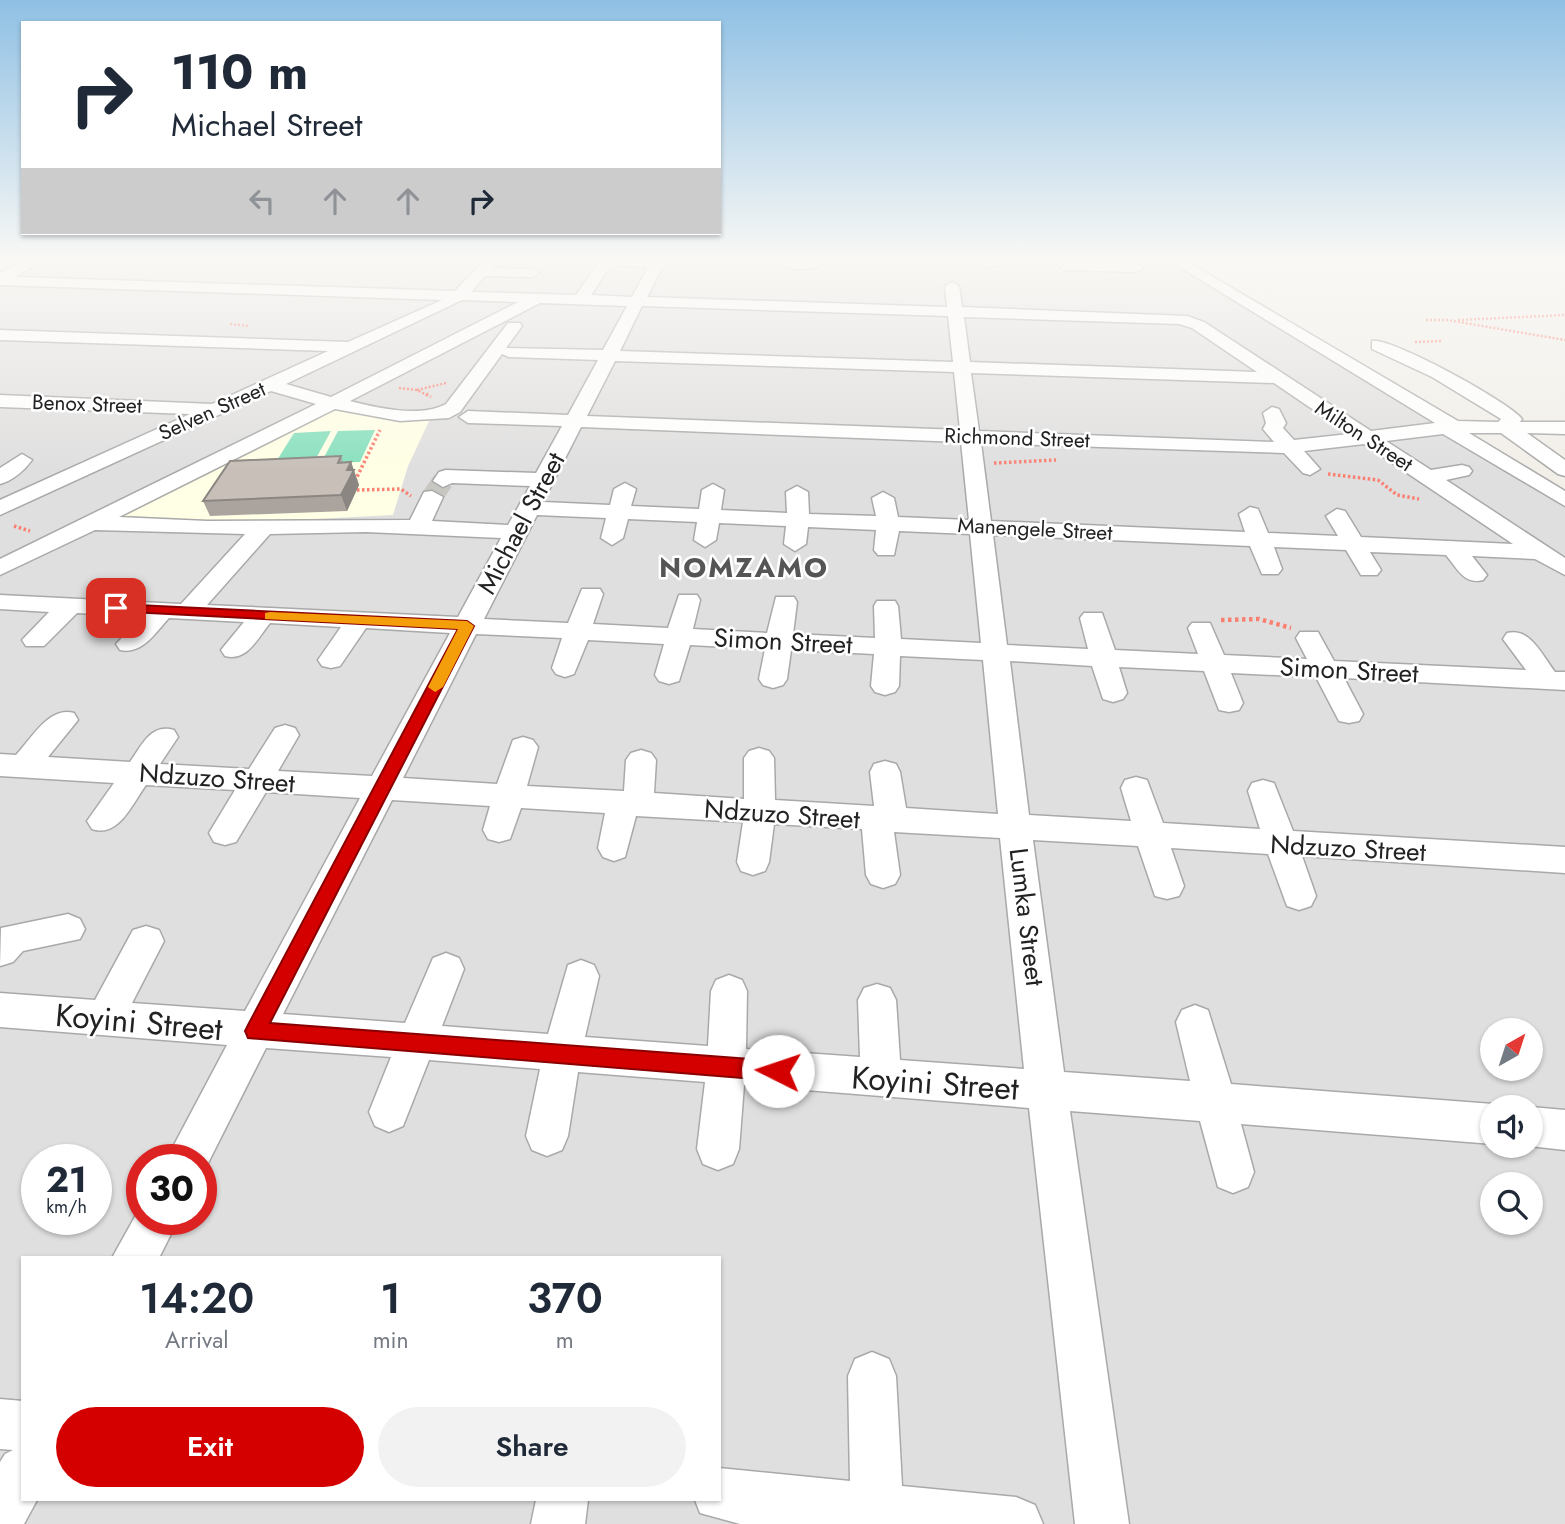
<!DOCTYPE html>
<style>
:root{--surface:#fff;--page:#f2f2f3;--text:#1f2937;--muted:#747a83;--accent:#d40000}
body{margin:0;font-family:Jost,sans-serif;background:var(--page);color:var(--text);height:100vh;display:flex;flex-direction:column;font-size:26px;white-space:nowrap}
*{box-sizing:border-box;margin:0}
p{font-size:23px;color:var(--muted)}
.icon{flex:none;width:38px;height:38px;fill:none;stroke:currentColor;stroke-width:2;stroke-linecap:round;stroke-linejoin:round}
.map{position:relative;flex:1;overflow:hidden}
.details{position:absolute;left:21px;top:1256px;width:700px;height:245px;display:flex;flex-direction:column;background:var(--surface);border-radius:0px;box-shadow:0 2px 5px #0004}
.details>*{flex:none}
.hud{position:absolute;left:21px;top:21px;width:700px;height:214px;border-radius:0px;box-shadow:0 2px 5px #0004;background:#fff;color:var(--text);overflow:hidden}
.needle{width:46px;rotate:39deg}
.buttons{position:absolute;left:1480px;top:1018px;display:grid;gap:14px}
.buttons a{display:grid;place-items:center;width:63px;height:63px;border-radius:50%;background:var(--surface);box-shadow:0 2px 5px #0004;font-size:35px}
.speed{position:absolute;left:21px;top:1144px;display:flex;gap:14px;font-size:35px;font-weight:700;text-align:center}
.speed>*{display:grid;place-content:center;width:91px;height:91px;border-radius:50%;background:var(--surface);box-shadow:0 2px 5px #0004;line-height:1}
.speed small{font-size:18px;font-weight:400}
.speed .limit{border:10px solid #d22;background:#fff;color:#111}
.pin{position:absolute;display:grid;place-items:center;width:60px;height:60px;color:#fff;margin:-30px;border-radius:14px;box-shadow:0 4px 10px #0006}
.me{position:absolute;width:77px;margin:-38px;rotate:274deg;stroke-linejoin:round;filter:drop-shadow(0 0 5px #0008)}
.turn{display:flex;align-items:center;gap:24px;height:147px;padding:0 35px;font-size:32px}
.turn .icon{width:91px;height:91px;stroke-width:2.5}
.turn b{display:block;font-size:49px;line-height:60px}
.lanes{display:flex;align-items:center;height:66px;padding:0 35px;background:#0003;justify-content:center;gap:35px;direction:ltr}
.lanes .off{opacity:.35}
.eta{display:flex;justify-content:space-evenly;align-items:center;height:119px;text-align:center}
.eta b{font-size:42px;font-weight:600;line-height:49px}
.action{display:flex;gap:14px;margin-top:auto;padding:14px 35px}
.action a{flex:1;height:80px;border-radius:42px;background:var(--accent);color:#fff;font-size:28px;font-weight:600;line-height:80px;text-align:center}
.action a+a{background:var(--page);color:var(--text)}
.map>svg:first-child{display:block}
.residential{fill:#e0dfdf;fill-rule:evenodd}
.education{fill:#ffffe5}
.pitch{fill:#88e0be}
.lines{fill:none;stroke-linecap:round;stroke-linejoin:round}
.minor-tunnel{stroke:#c8c6c1;stroke-width:21;stroke-dasharray:21 10;stroke-linecap:butt}
.minor-casing{stroke:#a9a9a9;stroke-width:3}
.path-far2{stroke:#fa8072;stroke-width:2.5;stroke-dasharray:2 2;stroke-linecap:butt}
.path-far1{stroke:#fa8072;stroke-width:3.5;stroke-dasharray:2.5 2.5;stroke-linecap:butt}
.path{stroke:#fa8072;stroke-width:4.5;stroke-dasharray:3.5 3.5;stroke-linecap:butt}
.minor{fill:#fff;fill-rule:evenodd}
.wall{fill:#aba49e}
.shaded-wall{fill:#8b8681}
.building{fill:#c7bfb8;stroke:#8b8681;stroke-width:2}
.route{fill:#d40000;stroke:#8a0000;stroke-width:2}
.slow{fill:#f59e0b}
.labels{text-anchor:middle;stroke-width:5;stroke-linejoin:round;paint-order:stroke}
.far-street-label{font-size:21px;fill:#222;stroke:#fff}
.street-label{font-size:26px;fill:#222;stroke:#fff}
.far-district-label{font-size:28px;font-weight:bold;letter-spacing:2px;fill:#555;stroke:#fff}
.near-street-label{font-size:32px;fill:#222;stroke:#fff}
</style>
<div class="map">
<svg width="1565" height="1524" viewBox="0 0 1565 1524">
<rect width="100%" height="100%" fill="#f2efe9"/>
<!-- residential -->
<path class="residential" d="M0 258H1171L1456 427 1565 497V1524H0ZM1493 1031H1531V1069H1493ZM1493 1108H1531V1146H1493ZM37 1160H96V1220H37ZM142 1160H201V1220H142ZM1493 1185H1531V1223H1493ZM23 1258H719V1500H23Z"/>
<!-- education -->
<path class="education" d="M326 410 431 417 408 466 393 515 217 524 107 519Z"/>
<!-- pitch -->
<g class="pitch">
<path d="M375 430 360 462 321 463 338 431Z"/>
<path d="M331 431 313 464 274 465 294 433Z"/>
</g>
<g class="lines">
<!-- minor-tunnel -->
<path class="minor-tunnel" d="M432 497 443 481"/>
<defs>
<g id="minor">
<path d="M32 258H49L15 277 455 291 487 258H501L493 268 532 269 539 273 532 277 485 276 471 292 576 295 602 258H667L647 297 947 307 945 286 952 282 959 286 962 307 1187 316 1204 322 1371 431 1435 423 1165 258H1181L1458 421 1498 422 1501 419 1432 377 1372 349V341C1391 337 1509 402 1522 419L1520 422H1565V434L1527 433 1565 460V476L1558 474 1501 433H1469L1565 491V506L1443 434 1386 441 1431 470 1462 465 1469 467 1472 471 1469 475 1446 480 1565 558V575L1535 559 1472 556 1487 575 1483 580C1464 585 1457 568 1446 555L1370 552 1381 570 1377 575H1361L1346 550 1274 547 1282 569 1278 574H1262L1250 546 993 535 1007 645 1088 649 1080 618 1084 613H1102L1115 650 1198 654 1188 628 1192 623H1210L1224 655 1307 659 1296 638 1300 632H1318L1334 661 1526 670 1503 639 1507 633C1530 627 1542 655 1555 672H1565V690L1344 678 1363 714 1359 721 1349 723 1339 721 1316 677 1231 673 1243 703 1239 710 1229 712 1219 710 1204 671 1119 667 1127 693 1123 699 1113 702 1103 699 1092 666 1010 661 1029 815 1131 821 1121 788 1125 780 1136 777 1147 780 1163 823 1260 829 1248 791 1252 783 1263 780 1274 783 1293 831 1565 847V873L1302 856 1316 896 1311 906 1299 910 1287 906 1268 854 1171 848 1184 886 1179 896 1167 899 1155 896 1138 846 1033 840 1064 1072 1190 1081 1176 1022 1182 1010 1195 1005 1208 1010 1231 1084 1493 1104 1502 1108H1493V1144L1241 1124 1254 1172 1248 1187 1233 1193 1218 1187 1200 1121 1070 1111 1129 1524H1075L1029 1108 744 1085 739 1149 733 1164 718 1170 703 1164 697 1149 705 1082 578 1072 568 1136 562 1150 547 1156 532 1150 526 1136 540 1069 429 1060 403 1126 389 1132 375 1126 369 1112 391 1057 266 1048 202 1175 201 1160H166L227 1045 0 1027V993L95 1000 133 930 146 926 159 930 164 941 132 1003 245 1011 360 798 266 792 236 842 225 845 214 842 209 833 235 790 146 785C132 804 119 838 92 829L87 821 114 783 0 776V754L16 755C32 738 49 706 74 713L78 720 48 757 130 762C142 745 151 723 174 730L178 737 160 764 249 769 275 728 285 725 295 728 299 735 278 771 372 776 450 633 366 628 340 666 331 668 322 666 318 660 341 627 270 623C257 639 247 662 225 656L221 650 244 622 169 618C155 633 142 655 120 650L116 644 142 617 77 613 44 646H26L22 640 49 612 0 609V595L181 604 245 534 95 530 0 575V559L316 404 271 391 0 515V500L190 414 0 407V395L212 404 328 351 0 340V330L348 342 442 300 0 285V273ZM611 265 648 267 632 297 591 295ZM462 300 518 302 331 397 286 384ZM540 303 627 306 603 350 506 348 522 326 520 323H508L446 404C420 418 378 408 350 401ZM642 306 948 316 953 362 620 351ZM964 317 1179 324 1192 328 1257 372 970 362ZM502 354 509 357 598 360 568 415 468 411 459 417 468 423 562 426 536 473 446 470 439 472 433 481 443 487 452 483 530 486 508 525 432 521 443 497 432 491 424 492 410 520 207 521 119 517 335 409 400 421 449 418 460 412ZM615 361 954 372 960 430 587 416ZM971 373 1274 383 1349 434 1294 440 1283 428 1286 423 1279 409 1272 407 1263 413 1266 423 1263 429 1274 442 979 431ZM581 427 961 442 969 520 898 517 894 498 883 492 872 498 876 516 809 514 808 492 797 486 786 492 787 513 721 510 724 490 713 484 702 490 699 509 631 506 636 489 625 483 614 489 610 505 543 502ZM981 443 1284 453 1303 473 1310 475 1320 469 1304 451 1364 444 1513 544 1361 537 1345 511 1337 509 1326 516 1338 536 1268 533 1258 509 1250 507 1239 514 1245 532 991 521ZM537 515 606 518 601 538 612 545 623 538 628 519 697 522 694 540 705 547 716 540 719 523 786 526 784 544 795 551 806 544 808 527 876 530 874 550 878 555H894L899 531 970 534 981 643 901 639 898 606 895 601H877L874 606 875 638 793 634 797 602 794 597H776L767 633 693 629 700 600 697 595H679L668 628 593 624 603 594 600 589H582L568 623 484 619ZM366 532 501 538 458 617 207 605 270 534ZM476 634 562 638 552 668 556 674 565 677 574 674 588 640 664 644 655 675 659 681 669 684 679 681 690 645 765 649 759 679 763 685 773 688 783 685 787 679 791 650 874 654 871 686 875 692 885 695 895 692 899 686 900 656 983 660 998 814 906 808 900 772 896 764 885 761 874 764 870 772 874 806 775 800 774 758 769 751 759 748 749 751 744 758V799L654 793 656 760 651 753 641 750 631 753 626 760 624 791 527 786 538 747 533 740 523 737 513 740 497 784 403 778ZM392 800 490 806 483 830 488 839 499 842 510 839 521 808 605 813 598 848 603 857 614 861 625 857 636 816 743 822 737 862 741 871 753 875 765 871 769 862 774 824 862 829 866 875 871 884 883 888 895 884 900 875 894 832 1000 838 1024 1069 900 1060 896 1000 890 988 877 984 864 988 858 1000 860 1057 746 1049 747 991 742 980 729 975 716 980 711 991 708 1046 585 1037 599 976 594 965 581 960 568 965 548 1034 442 1026 464 969 459 958 446 953 433 958 405 1023 283 1014Z"/>
<path d="M430 258H444L436 263 431 262Z"/>
<path d="M831 258C821 269 793 274 781 264L788 260Z"/>
<path d="M983 258H997L999 265 987 268Z"/>
<path d="M1068 263 1136 264 1143 268 1136 272 1063 270 1061 267Z"/>
<path d="M22 454 32 460C25 470 12 481 0 484V468Z"/>
<path d="M68 914 80 919 85 929 80 939 23 951 13 962 0 966 1 928Z"/>
<path d="M1531 1107 1565 1110V1150L1529 1146H1531Z"/>
<path d="M142 1204V1220H178L159 1258H112Z"/>
<path d="M872 1352 889 1359 896 1376 902 1486 1016 1497 1035 1505 1043 1524H740L700 1513 695 1500H719V1468L850 1481 848 1376 855 1359Z"/>
<path d="M0 1399 23 1401V1500H37L24 1524H0V1462L5 1454 13 1450 0 1449Z"/>
<path d="M536 1500H588L585 1524H531Z"/>
</g>
</defs>
<!-- minor casing -->
<use href="#minor" class="minor-casing"/>
<!-- path-far2 -->
<g class="path-far2">
<path d="M1426 320H1447L1565 340"/>
<path d="M1458 320 1565 315"/>
<path d="M230 324 249 326"/>
<path d="M1415 342 1442 341"/>
<path d="M399 388 417 390 429 396"/>
<path d="M417 390 446 383"/>
</g>
<!-- path-far1 -->
<g class="path-far1">
<path d="M426 394 431 397"/>
<path d="M994 463 1056 460"/>
<path d="M1328 474 1378 480 1397 495 1419 499"/>
<path d="M355 481 380 430"/>
<path d="M357 490 401 489 411 496"/>
<path d="M14 526 30 531"/>
</g>
<!-- path -->
<path class="path" d="M1221 620 1259 619 1291 628"/>
<!-- minor -->
<use href="#minor" class="minor"/>
</g>
<!-- wall -->
<path class="wall" d="M341 456 343 463 351 462 359 485 347 511 210 516 203 501Z"/>
<!-- shaded-wall -->
<path class="shaded-wall" d="M351 462 359 485 347 511 341 495 347 470Z"/>
<!-- building -->
<path class="building" d="M341 456 338 463 351 462 347 470H354L341 495 203 501 230 461Z"/>
<!-- sky -->
<linearGradient id="sky" x2="0" y2="1"><stop stop-color="#8fc0e4"/><stop offset="0.55" stop-color="#f9f8f5"/><stop offset="1" stop-color="#f9f8f5" stop-opacity="0"/></linearGradient>
<rect width="1565" height="471" fill="url(#sky)"/>
<!-- route -->
<path class="route" d="M116 604 467 621 474 626 270 1023 778 1061 785 1064 788 1071 785 1078 778 1081 248 1038 245 1031 248 1025 458 629 111 611V605Z"/>
<!-- slow -->
<path class="slow" d="M270 612 467 621 474 626 443 687 435 692 428 687 458 629 265 619V613Z"/>
<g class="labels">
<!-- far-street labels -->
<g class="far-street-label">
<text transform="translate(87 404) rotate(2)" y="7">Benox Street</text>
<text transform="translate(212 411) rotate(-24)" y="7">Selven Street</text>
<text transform="translate(1364 436) rotate(33)" y="7">Milton Street</text>
<text transform="translate(1017 438) rotate(2)" y="7">Richmond Street</text>
<text transform="translate(1035 529) rotate(3)" y="7">Manengele Street</text>
</g>
<!-- street labels -->
<g class="street-label">
<text transform="translate(521 523) rotate(-62)" y="9">Michael Street</text>
<text transform="translate(783 641) rotate(3)" y="9">Simon Street</text>
<text transform="translate(1349 670) rotate(3)" y="9">Simon Street</text>
<text transform="translate(217 778) rotate(4)" y="9">Ndzuzo Street</text>
<text transform="translate(782 814) rotate(4)" y="9">Ndzuzo Street</text>
<text transform="translate(1348 848) rotate(3)" y="9">Ndzuzo Street</text>
<text transform="translate(1027 917) rotate(83)" y="9">Lumka Street</text>
</g>
<!-- far-district labels -->
<g class="far-district-label">
<text x="744" y="577">NOMZAMO</text>
</g>
<!-- near-street labels -->
<g class="near-street-label">
<text transform="translate(139 1022) rotate(5)" y="11">Koyini Street</text>
<text transform="translate(935 1083) rotate(4)" y="11">Koyini Street</text>
</g>
</g>
</svg>
<div class="buttons">
<a><svg class="needle" viewBox="-14 -14 28 28"><path d="M0-13l5 13h-10z" fill="#e53935"/><path d="M0 13l5-13h-10z" fill="#747a83"/></svg></a>
<a><svg class="icon" aria-label="sound" viewBox="0 0 24 24"><path d="M4 9h4l5-4v14l-5-4H4zM17 9q2 3 0 6"/></svg></a>
<a><svg class="icon" aria-label="search" viewBox="0 0 24 24"><circle cx="10" cy="10" r="6"/><path d="M15 15l6 6"/></svg></a>
</div>
<div class="speed"><div>21<small>km/h</small></div><div class="limit">30</div></div>
<div class="pin" style="left:116px;top:608px;background:#d93025"><svg class="icon" aria-label="arrive" viewBox="0 0 24 24"><path d="M6 21V4h12l-3 4 3 4H6"/></svg></div>
<svg class="me" style="left:778px;top:1071px" viewBox="-20 -20 40 40"><circle r="19" fill="#fff"/><path d="M0-13L10 11 0 6-10 11z" fill="#d40000"/></svg>
<div class="hud">
<div class="turn"><svg class="icon" aria-label="right" viewBox="0 0 24 24"><path d="M7 20v-9h11M14 6l5 5-5 5"/></svg><div><b>110 m</b>Michael Street</div></div>
<div class="lanes"><svg class="icon off" aria-label="left" viewBox="0 0 24 24"><path d="M17 20v-9H6M10 6l-5 5 5 5"/></svg><svg class="icon off" aria-label="ahead" viewBox="0 0 24 24"><path d="M12 20V5M6 11l6-6 6 6"/></svg><svg class="icon off" aria-label="ahead" viewBox="0 0 24 24"><path d="M12 20V5M6 11l6-6 6 6"/></svg><svg class="icon" aria-label="right" viewBox="0 0 24 24"><path d="M7 20v-9h11M14 6l5 5-5 5"/></svg></div>
</div>
<section class="details">
<div class="eta">
<div><b>14:20</b><p>Arrival</p></div>
<div><b>1</b><p>min</p></div>
<div><b>370</b><p>m</p></div>
</div>
<div class="action"><a>Exit</a><a>Share</a></div>
</section>
</div>
